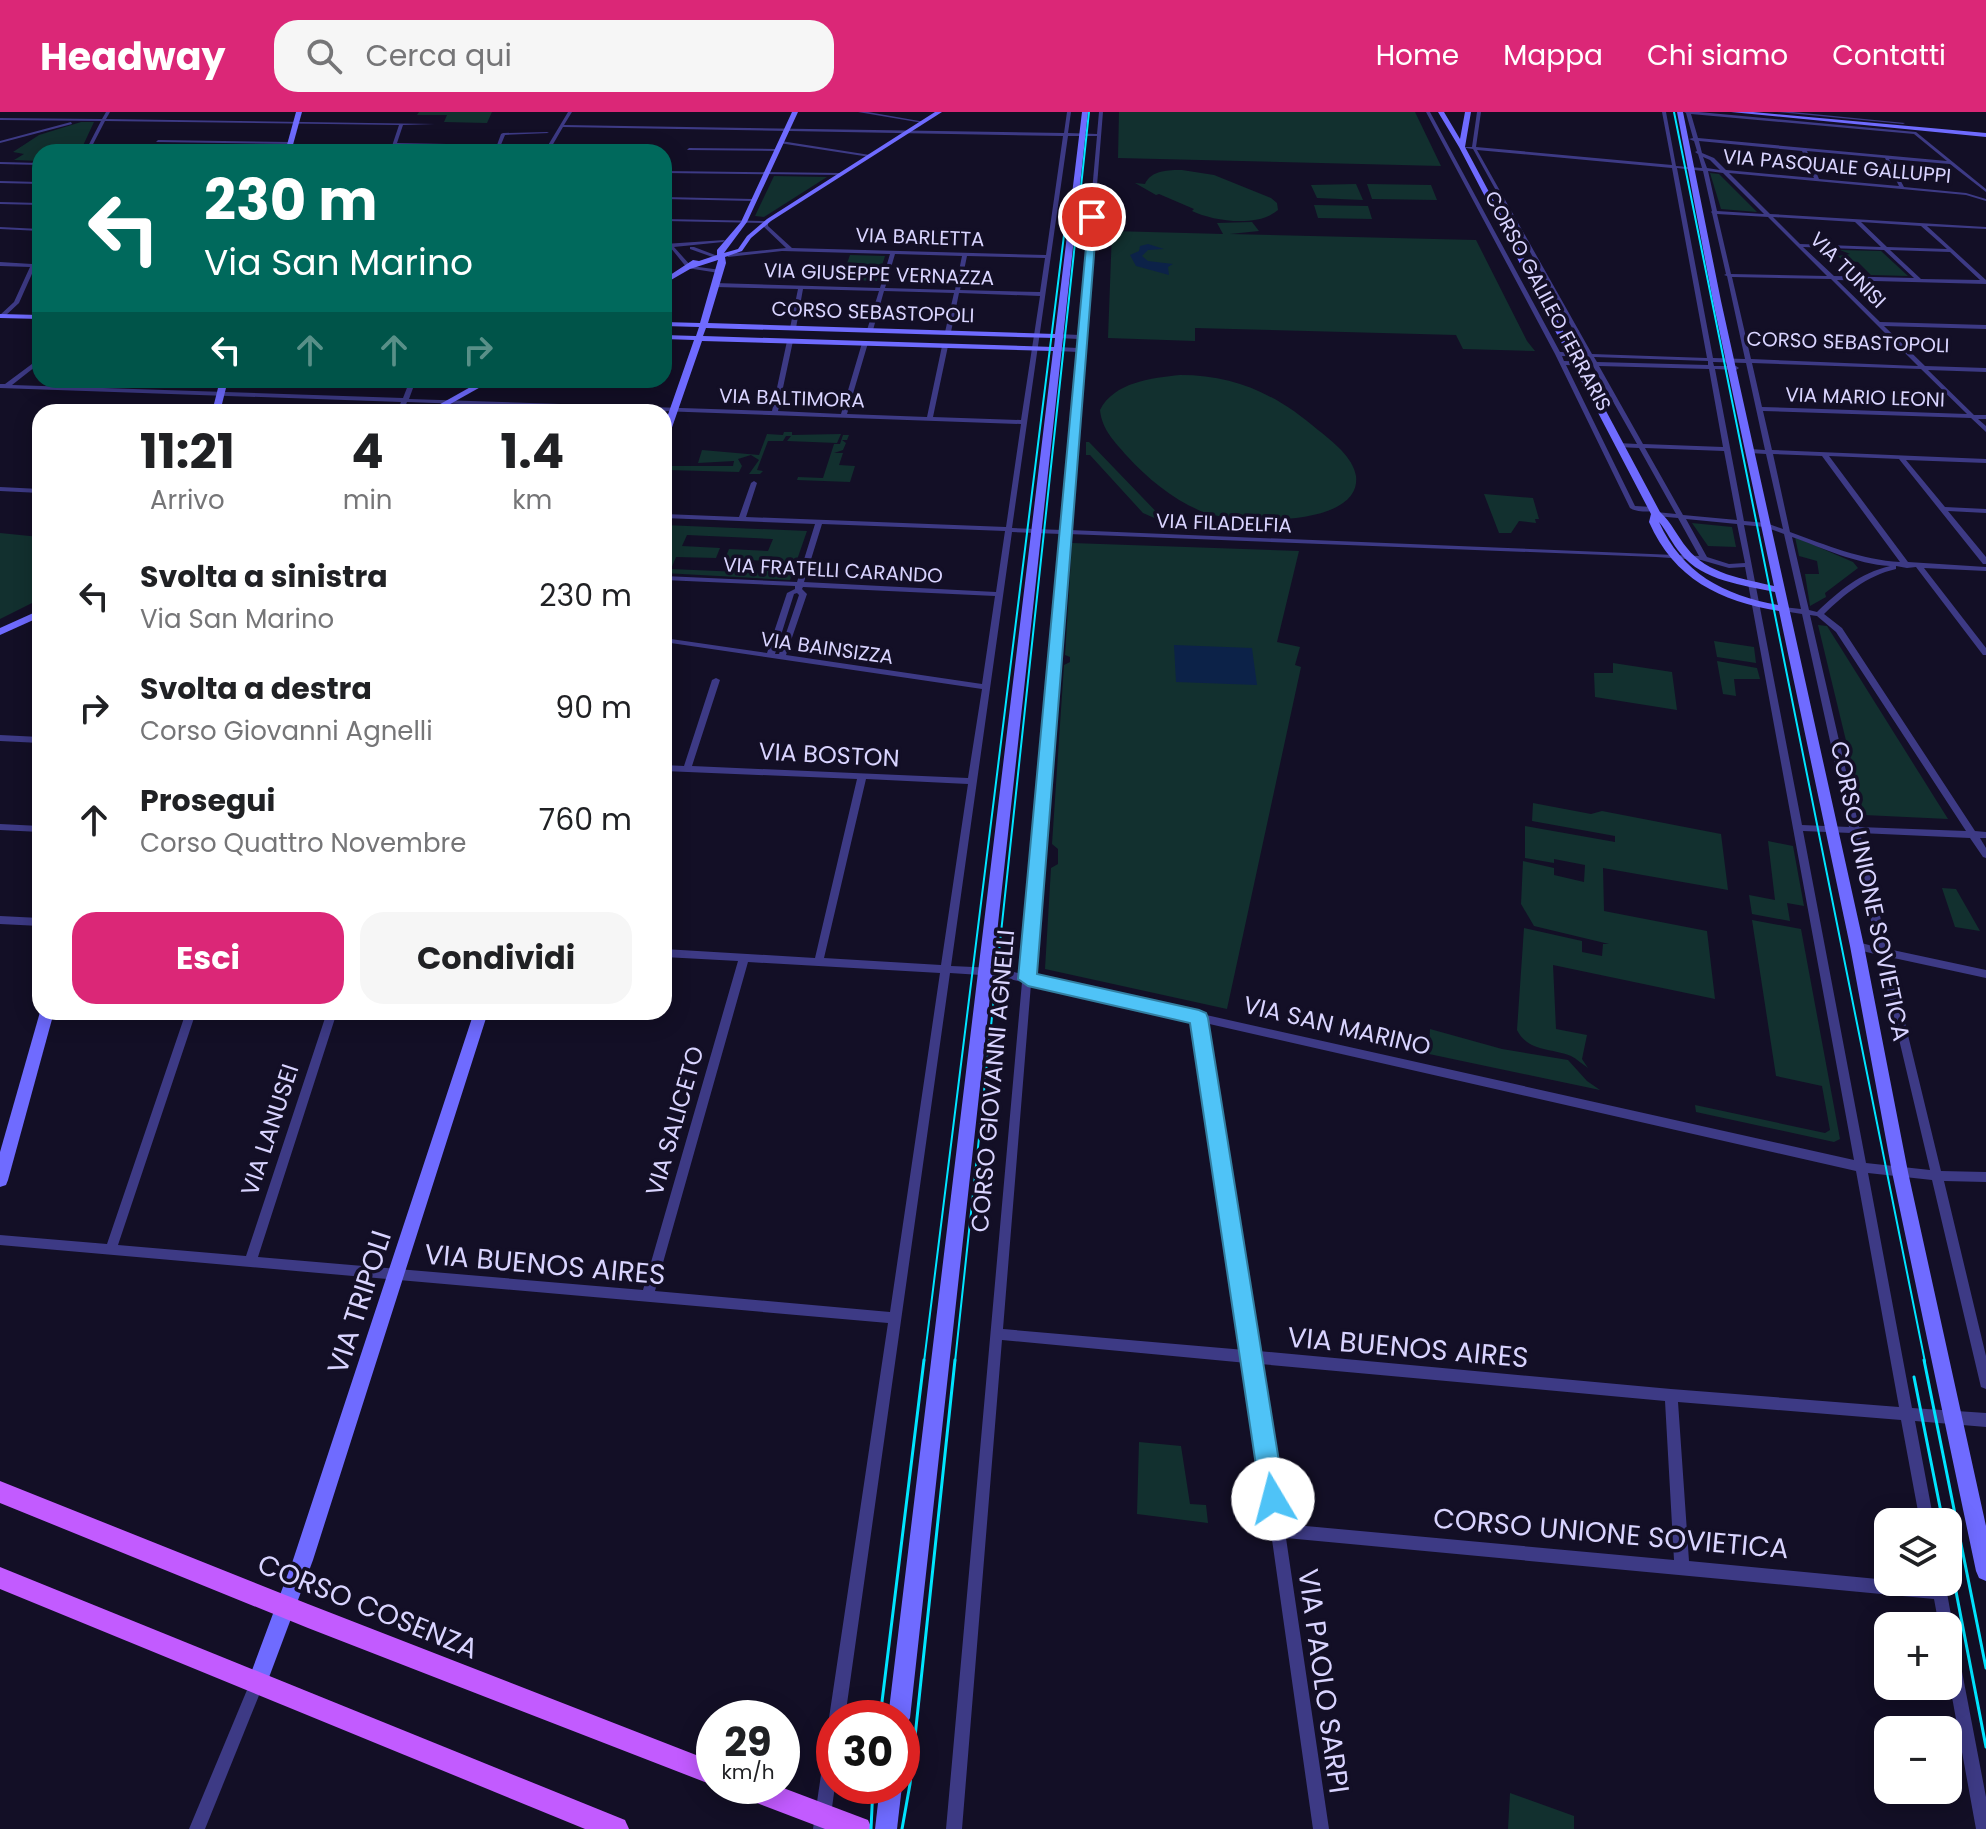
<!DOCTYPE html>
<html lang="it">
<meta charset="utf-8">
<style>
:root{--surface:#fff;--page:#f6f6f6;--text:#202124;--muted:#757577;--accent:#db2777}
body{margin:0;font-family:Poppins,sans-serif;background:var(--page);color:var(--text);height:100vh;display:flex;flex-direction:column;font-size:30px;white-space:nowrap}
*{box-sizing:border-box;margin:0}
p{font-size:26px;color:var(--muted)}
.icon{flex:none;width:44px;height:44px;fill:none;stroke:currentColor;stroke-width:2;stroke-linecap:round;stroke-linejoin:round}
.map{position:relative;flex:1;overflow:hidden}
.drawer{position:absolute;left:32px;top:292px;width:640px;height:616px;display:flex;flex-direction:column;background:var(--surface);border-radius:24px;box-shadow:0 4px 20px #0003}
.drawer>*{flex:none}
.top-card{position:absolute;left:32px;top:32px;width:640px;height:244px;border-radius:24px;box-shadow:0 4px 20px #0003;background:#00695c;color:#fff;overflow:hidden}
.buttons{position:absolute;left:1874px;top:1396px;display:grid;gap:16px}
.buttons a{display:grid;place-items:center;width:88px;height:88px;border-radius:16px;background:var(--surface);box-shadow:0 4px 20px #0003;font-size:40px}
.speed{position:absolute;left:696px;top:1588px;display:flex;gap:16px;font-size:40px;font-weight:700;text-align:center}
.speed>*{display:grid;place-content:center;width:104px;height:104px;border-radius:50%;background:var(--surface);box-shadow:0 4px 20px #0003;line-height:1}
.speed small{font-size:20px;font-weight:400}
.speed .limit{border:12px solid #d22;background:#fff;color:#111}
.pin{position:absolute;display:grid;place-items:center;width:68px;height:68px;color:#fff;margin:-34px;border:4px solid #fff;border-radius:50%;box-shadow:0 2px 8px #0007}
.me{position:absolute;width:88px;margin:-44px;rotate:352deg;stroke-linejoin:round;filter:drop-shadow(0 0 6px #0008)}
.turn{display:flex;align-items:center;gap:28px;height:168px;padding:0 40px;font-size:36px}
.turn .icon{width:104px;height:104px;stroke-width:2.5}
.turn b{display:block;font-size:56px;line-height:68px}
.lanes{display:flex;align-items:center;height:76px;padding:0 40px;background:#0003;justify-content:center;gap:40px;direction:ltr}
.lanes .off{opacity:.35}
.eta{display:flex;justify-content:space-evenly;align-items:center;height:136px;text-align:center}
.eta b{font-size:48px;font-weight:700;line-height:56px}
.cta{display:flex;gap:16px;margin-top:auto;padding:16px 40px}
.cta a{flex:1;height:92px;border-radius:24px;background:var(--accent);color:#fff;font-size:32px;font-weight:700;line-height:92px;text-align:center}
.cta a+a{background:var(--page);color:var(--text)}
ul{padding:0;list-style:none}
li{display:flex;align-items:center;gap:24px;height:112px;padding:0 40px}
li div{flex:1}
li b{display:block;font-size:30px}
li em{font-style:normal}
header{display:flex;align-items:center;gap:48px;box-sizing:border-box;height:112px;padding:0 40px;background:var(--accent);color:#fff}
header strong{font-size:38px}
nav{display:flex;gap:44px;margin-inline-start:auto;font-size:28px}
.search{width:560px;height:72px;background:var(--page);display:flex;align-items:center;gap:20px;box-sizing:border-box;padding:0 28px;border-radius:24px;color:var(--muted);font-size:30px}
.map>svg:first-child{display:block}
.green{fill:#12302f;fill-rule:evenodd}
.water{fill:#0c2248}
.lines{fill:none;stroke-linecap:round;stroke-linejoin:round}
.street{fill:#3d3a85;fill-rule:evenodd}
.secondary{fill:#6f6bff;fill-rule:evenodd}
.primary{fill:#c25bff;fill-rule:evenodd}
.tram-far1{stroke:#00e5ff;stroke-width:2}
.tram{stroke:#00e5ff;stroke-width:3}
.route{fill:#4fc3f7;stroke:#337fa1;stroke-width:2}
.labels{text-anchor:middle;stroke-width:7;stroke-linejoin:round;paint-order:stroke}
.far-street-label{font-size:20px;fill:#d9d4ff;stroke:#130f26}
.street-label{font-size:24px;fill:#d9d4ff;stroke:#130f26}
.near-street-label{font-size:28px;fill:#d9d4ff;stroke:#130f26}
</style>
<header>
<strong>Headway</strong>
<div class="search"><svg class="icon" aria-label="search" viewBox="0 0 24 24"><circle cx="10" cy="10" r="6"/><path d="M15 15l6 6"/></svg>Cerca qui</div>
<nav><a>Home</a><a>Mappa</a><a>Chi siamo</a><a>Contatti</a></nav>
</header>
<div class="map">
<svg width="1986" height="1717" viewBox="0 0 1986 1717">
<rect width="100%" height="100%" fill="#130f26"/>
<!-- green -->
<g class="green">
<path d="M419 0H492L487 11 444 10 447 3H417Z"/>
<path d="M1119 0H1415L1441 54 1118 46Z"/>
<path d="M81 10H94L80 40H40V49L14 48 24 42 13 40 39 23Z"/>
<path d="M1182 58 1214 63 1271 86 1277 91 1278 98C1257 116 1213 109 1192 99L1194 97 1159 82 1156 83 1135 71 1145 72C1151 58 1169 58 1182 58Z"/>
<path d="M1710 61 1719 62 1757 100 1721 97Z"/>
<path d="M774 64 827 65 764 105 755 104Z"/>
<path d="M1356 72 1363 88 1317 86 1311 73Z"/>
<path d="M1367 72 1431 73 1437 88 1372 87Z"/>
<path d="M1314 93 1368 94 1372 107 1318 106Z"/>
<path d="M1252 110 1259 119 1230 122 1476 128 1527 229 1535 239 1463 237 1456 223 1195 216V229L1108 226 1112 119 1223 122 1217 111Z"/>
<path d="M1840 138 1881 139 1908 164 1871 163 1858 150 1842 148 1838 144 1850 142Z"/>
<path d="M850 143 885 144 877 169 845 168 842 165Z"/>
<path d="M1180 263C1235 263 1276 282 1318 318 1332 329 1353 345 1356 364 1362 417 1236 411 1206 401 1176 390 1149 368 1127 344 1115 330 1102 318 1100 298 1114 270 1152 266 1180 263Z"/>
<path d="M784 320H792V323L841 322 837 331 787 329 791 324H786L783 329H768L757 358 763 359 760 362H749L759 348 751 343 738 347 742 354 739 360 667 358 668 354H733L734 349 698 351 702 338 759 343 767 322 783 323Z"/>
<path d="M843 323H849L847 328H842L846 331 843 338 834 341H843L839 353 855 354 850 370 797 368 798 365 823 366 834 332H840Z"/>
<path d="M1086 330H1089L1168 412 1143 401 1090 343H1086Z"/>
<path d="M1484 382 1533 386 1539 407H1535L1536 411 1519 409 1511 421H1499Z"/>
<path d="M1692 411 1732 415 1736 435 1708 434Z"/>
<path d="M664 413 807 419 790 468 664 461ZM687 423 772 427H773L768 439 729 437 725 447 767 449 763 461 671 457 676 445 716 446 720 436 682 434Z"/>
<path d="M0 421 40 425V487L0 507Z"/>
<path d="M1795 425 1853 450 1858 456 1825 481 1826 485 1810 494 1805 462H1819L1817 449 1799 444Z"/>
<path d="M1072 431 1299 439 1277 530 1300 535 1295 553 1301 555 1227 897 1045 857 1051 756 1058 752V737L1052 732 1064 553 1070 550V545L1065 543Z"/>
<path d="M1818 513 1827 514 1948 707 1864 703Z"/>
<path d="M1714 529 1754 535 1756 551 1717 545Z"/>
<path d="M1717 549 1757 556 1760 567H1734L1736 584 1723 582Z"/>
<path d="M1613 551 1672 560 1677 598 1595 585 1594 561H1613Z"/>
<path d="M1533 691 1591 702 1602 699 1721 722 1728 778 1603 756 1604 799 1707 819 1715 887 1553 853 1556 917 1587 923 1582 947 1588 956C1582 952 1577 947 1571 944 1551 936 1528 940 1517 918L1524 816 1582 829V840L1602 844 1603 832H1609L1534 814 1521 792 1523 749 1554 756V763L1584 770 1585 753 1554 747V751L1525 746V714L1615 730V724L1532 709Z"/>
<path d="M1768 729 1793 734 1804 794 1787 791 1790 809 1752 802 1749 783 1775 788Z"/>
<path d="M1942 776 1956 777 1980 819 1955 815Z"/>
<path d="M1752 808 1801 817 1840 1027 1834 1030 1696 1000 1695 993 1825 1021 1830 1018 1822 974 1776 964Z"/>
<path d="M1430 917 1502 937 1568 948 1587 969 1600 978 1429 942Z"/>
<path d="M1139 1330 1181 1334 1190 1392 1206 1393 1208 1411 1137 1402Z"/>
<path d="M1510 1681 1574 1704V1717H1508Z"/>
</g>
<!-- water -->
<g class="water">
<path d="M1148 132 1164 137 1148 138 1142 144 1148 149 1173 152 1168 155 1169 163 1136 154 1130 143 1139 139 1140 134Z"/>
<path d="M1174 533 1252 536 1257 573 1176 570Z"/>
</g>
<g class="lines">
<!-- street -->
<g class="street">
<path d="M106 0H110L106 7 435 12 403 13 397 31 497 33 501 22 503 21 547 20 549 21 505 23 498 40 495 39 496 35 396 33 394 40H390L399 13 105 9 89 40H85L101 9 0 8V6L102 7Z"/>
<path d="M568 0H572L564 13 1064 21 1067 0H1071L1068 21 1097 22 1099 0H1103L1069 418 1699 444 1678 406 1656 404 1653 402 1656 400 1676 402 1639 336 1618 335 1615 333 1618 331 1637 332 1593 254 1566 253 1635 394 1653 395 1656 397C1651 401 1635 400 1630 396L1555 242 1426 0H1430L1560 240 1586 241 1473 37 1460 35H1472L1477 0H1481L1476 35 1672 53 1662 0H1666L1676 54 1702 56 1698 42 1695 40 1697 39 1694 29 1689 27 1693 26 1686 1 1684 0H1699L1916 20 1986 77V80L1950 52 1889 47 1904 75 1966 81 1986 87V89L1966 83 1729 61 1770 102 1986 115V117L1927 114 1986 168V172L1837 168 1880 210 1986 213V217L1884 214 1925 254 1986 256V260L1928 258 1974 303H1986V307H1978L1986 314V320L1971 306 1763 299 1772 338 1986 347V351L1906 348 1945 395 1986 397V401L1948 399 1986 445V452H1983L1899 347 1829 344 1908 450 1986 455V459L1924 456 1986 536V543H1983L1916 455 1907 456 1896 454V457C1866 464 1845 482 1824 502L1842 516 1975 719 1986 720V726H1980L1986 736V746L1983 745 1970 726 1860 721 1888 837 1986 858V866L1889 845 1941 1059 1986 1060V1070L1944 1069 1986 1244V1277L1981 1275 1980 1271 1932 1068 1868 1061 1912 1296 1986 1301V1315L1915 1309 1934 1410H1920L1901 1308 1678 1290 1689 1449 1888 1468V1470L1931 1472V1470H1945L1953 1514 1952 1517 1955 1523 1986 1685V1717H1976L1948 1563V1514H1939L1934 1487 1286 1426 1329 1717H1313L1247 1251 1002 1228 962 1717H946L1022 870 996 864 950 861 845 1606H834V1612L832 1611 829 1606 888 1211 0 1133V1123L107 1132 186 900H196L118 1133 246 1144 327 900H337L258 1145 643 1178 738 849 664 845V837L815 846 857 667 664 659V653L684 654 712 568 716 566 720 568 692 654 968 666 982 577 664 530V526L767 541 787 481 795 477V474L664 468V464L797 470 815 412 664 406V402L739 405 751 371 754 369 757 371 746 405 1006 415 1021 312 407 290 403 300H397L401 290 0 276V272H5L40 246V251L12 273 403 286 410 268H416L409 287 772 299 787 229 790 227 793 229 778 299 841 302 862 231 865 229 868 231 847 302 927 305 942 234 945 232 948 234 933 305 1021 308 1040 184 959 181 951 220 948 222 945 220 954 181 884 179 873 218 870 220 867 218 879 179 803 177 796 216 793 218 790 216 798 177 715 175 712 173 715 171 880 176 890 142 782 139 728 145 726 142 786 136 764 115V111L664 109V107L766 109 768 110V114L792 136 1046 143 1063 24 563 15 552 34 627 36 625 37 550 36 548 40H544ZM1691 2 1914 22 1947 49 1698 26ZM1068 24H1097L1079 223 1058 222 1055 224 1058 226 1079 227 1078 236 1057 235 1054 237 1057 239 1078 240 1062 418 1012 416ZM1699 29 1802 39 1814 66 1726 58 1714 46 1702 41ZM1477 38 1672 56 1707 246 1592 242ZM1807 39 1885 46 1899 74 1819 67ZM1703 45 1710 48 1720 58 1707 56ZM1677 56 1703 59 1712 99 1711 100 1712 101 1726 162 1724 163 1727 164 1745 247 1713 246ZM1708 59 1723 61 1764 102 1717 99ZM1717 102 1768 105 1827 164 1731 162ZM1773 105 1855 110 1881 135 1800 132ZM1861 110 1921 114 1947 137 1887 135ZM1803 135 1884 138 1914 166 1834 164ZM1890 138 1950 140 1980 168 1921 167ZM895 142 962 144 955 178 885 176ZM967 144 1045 146 1040 180 960 178ZM1732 165 1831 167 1918 254 1751 247ZM1562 244 1588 245 1591 250 1564 249ZM1594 245 1708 249V253L1597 250ZM1713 250 1746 251 1765 338 1750 337 1747 339 1750 341 1766 342 1783 417 1766 411 1744 409 1715 257 1736 258 1739 256 1736 254H1714ZM1752 251 1921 257 1967 302 1762 295ZM1599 254 1709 257 1723 335 1643 332ZM1645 336 1724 339 1737 408 1683 403ZM1773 342 1822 344 1900 450C1862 448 1826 433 1790 420ZM1686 407 1737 412 1745 451 1729 452 1707 445ZM822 412 1005 419 996 480 804 470ZM1744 413 1765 415 1784 422 1801 497 1783 495 1779 497 1783 499 1802 502 1849 715 1802 713ZM1012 420 1061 422 1022 862 996 856 951 854ZM1068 422 1656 445 1701 448 1729 456 1745 455 1854 1048 1032 864ZM1792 425C1823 436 1856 452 1890 454 1860 461 1839 479 1817 500L1809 498ZM803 475 995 484 982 572 786 543 807 482 802 477ZM797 481 799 483 779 542H775L794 482ZM1810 503 1817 504 1836 520 1966 719 1859 715ZM866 667 968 672 941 853 824 846ZM1803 719 1851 721 1877 835 1857 830 1852 834 1854 837 1879 843 1930 1058 1866 1051ZM748 850 940 861 890 1200 655 1179ZM1031 872 1194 909 1245 1238 1003 1217ZM1205 911 1856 1059 1899 1295 1671 1277 1258 1239ZM1260 1252 1665 1289 1674 1448 1284 1412Z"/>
<path d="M858 0H868L925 10 923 11Z"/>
<path d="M1777 0H1793L1905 11 1903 12Z"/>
<path d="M71 10 72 12 0 31V29Z"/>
<path d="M158 28 290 30 292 31 290 32 156 30Z"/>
<path d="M781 29 870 43 872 44 870 45 779 31Z"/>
<path d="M689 36 777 37 779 38 777 39 687 38Z"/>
<path d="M0 50 40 51V53L0 52Z"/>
<path d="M664 59 841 61 843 62 841 63 664 61Z"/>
<path d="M0 69 40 70V72L0 71Z"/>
<path d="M664 85 753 87 755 88 753 89 664 87Z"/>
<path d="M0 90 40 91V93L0 92Z"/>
<path d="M0 115 40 117V119L0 117Z"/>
<path d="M725 128 723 130 674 135 691 154 721 158 719 161 687 156 670 135 664 136V132Z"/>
<path d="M690 135H694L723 146 718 147 690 137Z"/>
<path d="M40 138V145L37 152 40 153V155H35L19 191 4 205H0V203L14 190 30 155 0 154V150L32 152 37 140Z"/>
<path d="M0 375 40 377V381L0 379Z"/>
<path d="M0 623 40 625V631L0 629Z"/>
<path d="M0 712 40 714V720L0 718Z"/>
<path d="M0 804 40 806V814L0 812Z"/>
<path d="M257 1564 262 1566 264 1571 205 1717H189L252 1566Z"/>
<path d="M834 1621 835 1674 829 1717H813L826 1629 829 1624Z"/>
</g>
<!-- secondary -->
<g class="secondary">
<path d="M296 0H302L291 40H285Z"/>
<path d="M792 0H798L747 110 724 141 738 137 747 124 767 107 935 0H942L771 109 751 126 742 139 725 145 726 151 708 211 1055 222 1082 0H1088L910 1606 906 1613 902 1615V1606H888L1053 239 702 229 668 327 664 330V314L694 228 664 227V223L696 224 699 215 664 214V210L700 211 718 148 690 157 664 172V167L693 148 699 149 717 143V138L741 110ZM706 216 1055 226 1054 235 703 224Z"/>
<path d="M1438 0H1444L1460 27 1465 0H1471L1465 35 1660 400C1672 411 1677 424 1687 436 1707 462 1744 467 1774 474L1713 189 1677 0H1683L1721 189 1864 834 1908 1060 1986 1414V1469L1979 1466 1976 1459 1892 1060 1850 834 1779 499C1720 489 1674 467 1649 410L1651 402 1459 35ZM1659 410C1667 419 1672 432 1681 442 1703 469 1743 473 1775 480L1778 493C1723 483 1682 461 1659 410Z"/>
<path d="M1731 0H1753L1986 21V25Z"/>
<path d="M0 202 40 203V207L0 206Z"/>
<path d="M220 268H228L220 300H212Z"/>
<path d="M483 268H493L436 300H426Z"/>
<path d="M40 498V505L0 523V516Z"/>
<path d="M40 900H54L8 1068 6 1073 0 1075V1040Z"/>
<path d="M474 900H488L313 1448 265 1576 258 1579 251 1576 248 1569 293 1448Z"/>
<path d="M880 1674H902L897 1717H875Z"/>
</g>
<!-- primary -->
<g class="primary">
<path d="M0 1369 308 1492 714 1650 715 1674 308 1516 0 1391Z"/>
<path d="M0 1455 625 1708 629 1717H585L0 1477Z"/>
<path d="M733 1674H778L868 1708 872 1717H825L736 1683Z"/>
</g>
<!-- tram-far1 -->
<g class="tram-far1">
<path d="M1674 0 1925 1250"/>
<path d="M924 1250 1068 91"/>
<path d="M955 1250 1089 0"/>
</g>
<!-- tram -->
<g class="tram">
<path d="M1924 1248 1986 1556"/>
<path d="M1914 1265 1943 1410"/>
<path d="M1948 1438 1986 1635"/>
<path d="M880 1606 924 1248"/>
<path d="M871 1717 873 1674"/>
<path d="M902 1717 910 1672 955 1248"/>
</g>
</g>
<!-- route -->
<path class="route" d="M1089 103 1097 105 1037 862 1199 898 1206 901 1208 906 1285 1387 1282 1395 1273 1399 1264 1395 1261 1387 1190 911 1028 874 1018 867Z"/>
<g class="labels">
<!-- far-street labels -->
<g class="far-street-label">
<text transform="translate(1837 54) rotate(5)" y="7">VIA PASQUALE GALLUPPI</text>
<text transform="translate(920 125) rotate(2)" y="7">VIA BARLETTA</text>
<text transform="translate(1848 158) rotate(45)" y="7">VIA TUNISI</text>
<text transform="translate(879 162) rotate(2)" y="7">VIA GIUSEPPE VERNAZZA</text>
<text transform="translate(1548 189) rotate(62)" y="7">CORSO GALILEO FERRARIS</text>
<text transform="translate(873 200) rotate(2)" y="7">CORSO SEBASTOPOLI</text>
<text transform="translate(1848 230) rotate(2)" y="7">CORSO SEBASTOPOLI</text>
<text transform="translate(1865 285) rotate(2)" y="7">VIA MARIO LEONI</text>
<text transform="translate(792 286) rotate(2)" y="7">VIA BALTIMORA</text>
<text transform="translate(1224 411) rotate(2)" y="7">VIA FILADELFIA</text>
<text transform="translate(833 458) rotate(3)" y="7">VIA FRATELLI CARANDO</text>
<text transform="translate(827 536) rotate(8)" y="7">VIA BAINSIZZA</text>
</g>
<!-- street labels -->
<g class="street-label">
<text transform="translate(829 643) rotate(3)" y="8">VIA BOSTON</text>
<text transform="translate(1870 779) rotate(78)" y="8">CORSO UNIONE SOVIETICA</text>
<text transform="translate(1337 914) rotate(13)" y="8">VIA SAN MARINO</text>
<text transform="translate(993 969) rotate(-85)" y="8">CORSO GIOVANNI AGNELLI</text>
<text transform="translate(675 1009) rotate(-74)" y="8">VIA SALICETO</text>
<text transform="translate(270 1018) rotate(-72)" y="8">VIA LANUSEI</text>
</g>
<!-- near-street labels -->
<g class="near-street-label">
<text transform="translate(545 1152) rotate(5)" y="10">VIA BUENOS AIRES</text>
<text transform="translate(359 1190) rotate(-72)" y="10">VIA TRIPOLI</text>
<text transform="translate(1408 1235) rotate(5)" y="10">VIA BUENOS AIRES</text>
<text transform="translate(1611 1421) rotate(5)" y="10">CORSO UNIONE SOVIETICA</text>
<text transform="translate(368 1494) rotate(22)" y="10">CORSO COSENZA</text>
<text transform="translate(1324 1569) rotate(82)" y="10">VIA PAOLO SARPI</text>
</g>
</g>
</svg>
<div class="buttons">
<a><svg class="icon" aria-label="layers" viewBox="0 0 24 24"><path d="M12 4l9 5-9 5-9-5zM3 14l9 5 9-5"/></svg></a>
<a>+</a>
<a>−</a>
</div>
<div class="speed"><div>29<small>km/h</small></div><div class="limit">30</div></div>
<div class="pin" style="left:1092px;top:105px;background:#d93025"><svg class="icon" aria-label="arrive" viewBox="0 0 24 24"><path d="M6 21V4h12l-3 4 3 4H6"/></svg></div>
<svg class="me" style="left:1273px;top:1387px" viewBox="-20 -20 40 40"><circle r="19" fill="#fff"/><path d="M0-13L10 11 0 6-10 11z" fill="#4fc3f7"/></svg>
<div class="top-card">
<div class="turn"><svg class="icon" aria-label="left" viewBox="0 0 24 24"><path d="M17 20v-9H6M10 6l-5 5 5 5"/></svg><div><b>230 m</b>Via San Marino</div></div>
<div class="lanes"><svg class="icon" aria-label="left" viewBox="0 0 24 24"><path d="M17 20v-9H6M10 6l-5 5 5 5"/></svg><svg class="icon off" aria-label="ahead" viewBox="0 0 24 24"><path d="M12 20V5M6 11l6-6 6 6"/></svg><svg class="icon off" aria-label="ahead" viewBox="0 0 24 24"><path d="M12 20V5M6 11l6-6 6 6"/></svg><svg class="icon off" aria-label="right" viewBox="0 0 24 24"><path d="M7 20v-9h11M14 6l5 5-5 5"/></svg></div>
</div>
<section class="drawer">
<div class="eta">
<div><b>11:21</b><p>Arrivo</p></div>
<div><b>4</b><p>min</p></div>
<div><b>1.4</b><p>km</p></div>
</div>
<ul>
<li><svg class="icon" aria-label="left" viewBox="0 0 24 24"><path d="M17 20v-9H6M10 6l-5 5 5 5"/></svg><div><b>Svolta a sinistra</b><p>Via San Marino</p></div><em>230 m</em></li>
<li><svg class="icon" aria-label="right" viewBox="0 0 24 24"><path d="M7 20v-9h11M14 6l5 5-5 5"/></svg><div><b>Svolta a destra</b><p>Corso Giovanni Agnelli</p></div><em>90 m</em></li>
<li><svg class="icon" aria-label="ahead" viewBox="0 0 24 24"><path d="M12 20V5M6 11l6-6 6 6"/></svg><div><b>Prosegui</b><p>Corso Quattro Novembre</p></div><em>760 m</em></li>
</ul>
<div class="cta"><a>Esci</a><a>Condividi</a></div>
</section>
</div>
